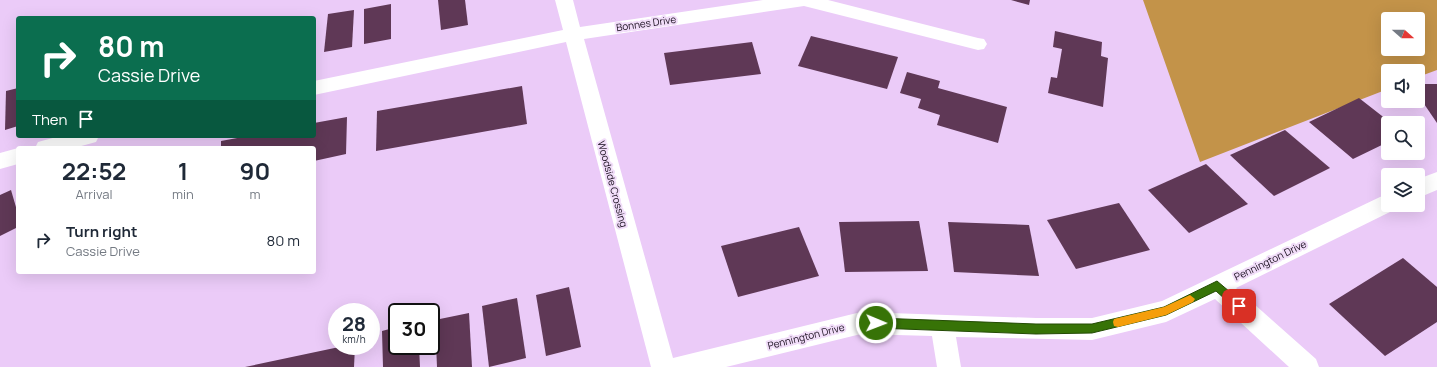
<!DOCTYPE html>
<style>
:root{--surface:#fff;--page:#f2f2f3;--text:#1f2937;--muted:#747a83}
body{margin:0;font-family:Manrope,sans-serif;background:var(--page);color:var(--text);height:100vh;display:flex;flex-direction:column;font-size:15px;white-space:nowrap}
*{box-sizing:border-box;margin:0}
p{font-size:13px;color:var(--muted)}
.icon{flex:none;width:22px;height:22px;fill:none;stroke:currentColor;stroke-width:2;stroke-linecap:round;stroke-linejoin:round}
.map{position:relative;flex:1;overflow:hidden}
.details{position:absolute;left:16px;top:146px;width:300px;height:128px;display:flex;flex-direction:column;background:var(--surface);border-radius:4px;box-shadow:0 4px 16px #0002}
.details>*{flex:none}
.top-card{position:absolute;left:16px;top:16px;width:300px;height:122px;border-radius:4px;box-shadow:0 4px 16px #0002;background:#0b6e4f;color:#fff;overflow:hidden}
.needle{width:26px;rotate:111deg}
.tools{position:absolute;left:1381px;top:12px;display:grid;gap:8px}
.tools a{display:grid;place-items:center;width:44px;height:44px;border-radius:4px;background:var(--surface);box-shadow:0 4px 16px #0002;font-size:20px}
.speed{position:absolute;left:328px;top:303px;display:flex;gap:8px;font-size:20px;font-weight:700;text-align:center}
.speed>*{display:grid;place-content:center;width:52px;height:52px;border-radius:50%;background:var(--surface);box-shadow:0 4px 16px #0002;line-height:1}
.speed small{font-size:10px;font-weight:400}
.speed .limit{border:2px solid #111;border-radius:6px;background:#fff;color:#111}
.pin{position:absolute;display:grid;place-items:center;width:34px;height:34px;color:#fff;margin:-17px;border-radius:8px;box-shadow:0 2px 6px #0006}
.me{position:absolute;width:44px;margin:-22px;rotate:91deg;stroke-linejoin:round;filter:drop-shadow(0 0 3px #0008)}
.turn{display:flex;align-items:center;gap:14px;height:84px;padding:0 16px;font-size:18px}
.turn .icon{width:52px;height:52px;stroke-width:2.5}
.turn b{display:block;font-size:28px;line-height:34px}
.then{display:flex;align-items:center;height:38px;padding:0 16px;background:#0003;gap:8px;font-size:15px}
.eta{display:flex;justify-content:space-evenly;align-items:center;height:68px;text-align:center}
.eta b{font-size:24px;font-weight:700;line-height:28px}
ul{padding:0;list-style:none}
li{display:flex;align-items:center;gap:12px;height:52px;padding:0 16px}
li div{flex:1}
li b{display:block;font-size:15px}
li em{font-style:normal}
.map>svg:first-child{display:block}
.forest{fill:#c39349;fill-rule:evenodd}
.building{fill:#5f3856}
.lines{fill:none;stroke-linecap:round;stroke-linejoin:round}
.street{fill:#fff;fill-rule:evenodd}
.route{fill:#377307;stroke:#244b05}
.slow{fill:#f59e0b}
.labels{text-anchor:middle;stroke-width:4;stroke-linejoin:round;paint-order:stroke}
.street-label{font-size:10px;fill:#170c1c;stroke:#f1ddf9}
</style>
<div class="map">
<svg width="1437" height="367" viewBox="0 0 1437 367">
<rect width="100%" height="100%" fill="#ebcbf8"/>
<!-- forest -->
<path class="forest" d="M1143 0H1437V70L1418 77V71H1388V89L1200 162ZM1388 19H1418V49H1388Z"/>
<!-- building -->
<g class="building">
<path d="M438 0H465L468 25 441 30Z"/>
<path d="M1011 0H1030L1029 5Z"/>
<path d="M391 4V39L364 44V9Z"/>
<path d="M354 10 352 47 324 52 328 14Z"/>
<path d="M1055 31 1102 42 1101 56 1108 58 1103 107 1048 93 1051 77 1057 78 1062 49 1053 47Z"/>
<path d="M811 36 898 57 887 89 798 66Z"/>
<path d="M752 42 761 74 670 85 664 53Z"/>
<path d="M907 72 940 81 938 88 1007 107 998 143 937 125 940 115 918 108 921 99 900 93Z"/>
<path d="M1418 84H1437V123L1418 95Z"/>
<path d="M522 86 527 124 376 151 377 111Z"/>
<path d="M18 88V126L5 130 6 91Z"/>
<path d="M1359 98 1391 123H1388V142L1353 159 1309 122Z"/>
<path d="M347 117 346 154 314 161V148H221V141L248 136H314V123Z"/>
<path d="M1285 130 1330 168 1274 196 1230 155Z"/>
<path d="M1206 164 1248 204 1189 233 1148 190Z"/>
<path d="M11 190 18 214V227L0 236V195Z"/>
<path d="M1119 203 1150 250 1076 269 1047 220Z"/>
<path d="M919 221 928 271 845 272 839 222Z"/>
<path d="M948 222 1029 225 1039 276 954 272Z"/>
<path d="M799 227 819 276 738 297 721 246Z"/>
<path d="M1403 258 1437 287V322L1385 356 1329 304Z"/>
<path d="M569 287 581 347 546 356 536 295Z"/>
<path d="M517 298 526 358 489 367 482 306Z"/>
<path d="M469 313 472 367H437L435 320Z"/>
<path d="M397 327V346H419L420 367H383L382 331Z"/>
<path d="M344 346H355L354 367H245Z"/>
</g>
<g class="lines">
<!-- street -->
<g class="street">
<path d="M555 0H573L580 27 763 0H828L978 38 984 39 987 44 984 49 978 50 804 6 584 39 673 358 861 312 1036 318H1092L1162 301 1380 197 1388 194V205H1398L1396 209 1236 288 1316 359 1319 367H1289L1215 299 1166 322 1092 340 956 337 961 367H937L932 336 861 334 726 367H651L566 42 314 95V81L563 30Z"/>
<path d="M60 136H99L96 142 74 148H35L38 142Z"/>
<path d="M18 148V164L0 169V153Z"/>
<path d="M1437 172V190L1418 198V179Z"/>
</g>
</g>
<!-- route -->
<path class="route" d="M1217 281 1243 303 1244 306 1243 309H1236L1216 291 1166 315 1092 333 1036 334 876 328 872 326 871 323 872 320 876 318 1036 324H1092L1164 307Z"/>
<!-- slow -->
<path class="slow" d="M1190 295 1195 299 1193 302 1166 315 1118 327 1114 326 1113 322 1114 319 1118 318 1164 307Z"/>
<g class="labels">
<!-- street labels -->
<g class="street-label">
<text transform="translate(646 23) rotate(-8)" y="4">Bonnes Drive</text>
<text transform="translate(613 184) rotate(75)" y="4">Woodside Crossing</text>
<text transform="translate(1270 260) rotate(-26)" y="4">Pennington Drive</text>
<text transform="translate(806 336) rotate(-14)" y="4">Pennington Drive</text>
</g>
</g>
</svg>
<div class="tools">
<a><svg class="needle" viewBox="-14 -14 28 28"><path d="M0-13l5 13h-10z" fill="#e53935"/><path d="M0 13l5-13h-10z" fill="#747a83"/></svg></a>
<a><svg class="icon" aria-label="sound" viewBox="0 0 24 24"><path d="M4 9h4l5-4v14l-5-4H4zM17 9q2 3 0 6"/></svg></a>
<a><svg class="icon" aria-label="search" viewBox="0 0 24 24"><circle cx="10" cy="10" r="6"/><path d="M15 15l6 6"/></svg></a>
<a><svg class="icon" aria-label="layers" viewBox="0 0 24 24"><path d="M12 4l9 5-9 5-9-5zM3 14l9 5 9-5"/></svg></a>
</div>
<div class="speed"><div>28<small>km/h</small></div><div class="limit">30</div></div>
<div class="pin" style="left:1239px;top:306px;background:#d93025"><svg class="icon" aria-label="arrive" viewBox="0 0 24 24"><path d="M6 21V4h12l-3 4 3 4H6"/></svg></div>
<svg class="me" style="left:876px;top:323px" viewBox="-20 -20 40 40"><circle r="17" fill="#377307" stroke="#fff" stroke-width="3"/><path d="M0-11L8 9 0 5-8 9z" fill="#fff"/></svg>
<div class="top-card">
<div class="turn"><svg class="icon" aria-label="right" viewBox="0 0 24 24"><path d="M7 20v-9h11M14 6l5 5-5 5"/></svg><div><b>80 m</b>Cassie Drive</div></div>
<div class="then">Then<svg class="icon" aria-label="arrive" viewBox="0 0 24 24"><path d="M6 21V4h12l-3 4 3 4H6"/></svg></div>
</div>
<section class="details">
<div class="eta">
<div><b>22:52</b><p>Arrival</p></div>
<div><b>1</b><p>min</p></div>
<div><b>90</b><p>m</p></div>
</div>
<ul>
<li><svg class="icon" aria-label="right" viewBox="0 0 24 24"><path d="M7 20v-9h11M14 6l5 5-5 5"/></svg><div><b>Turn right</b><p>Cassie Drive</p></div><em>80 m</em></li>
</ul>
</section>
</div>
